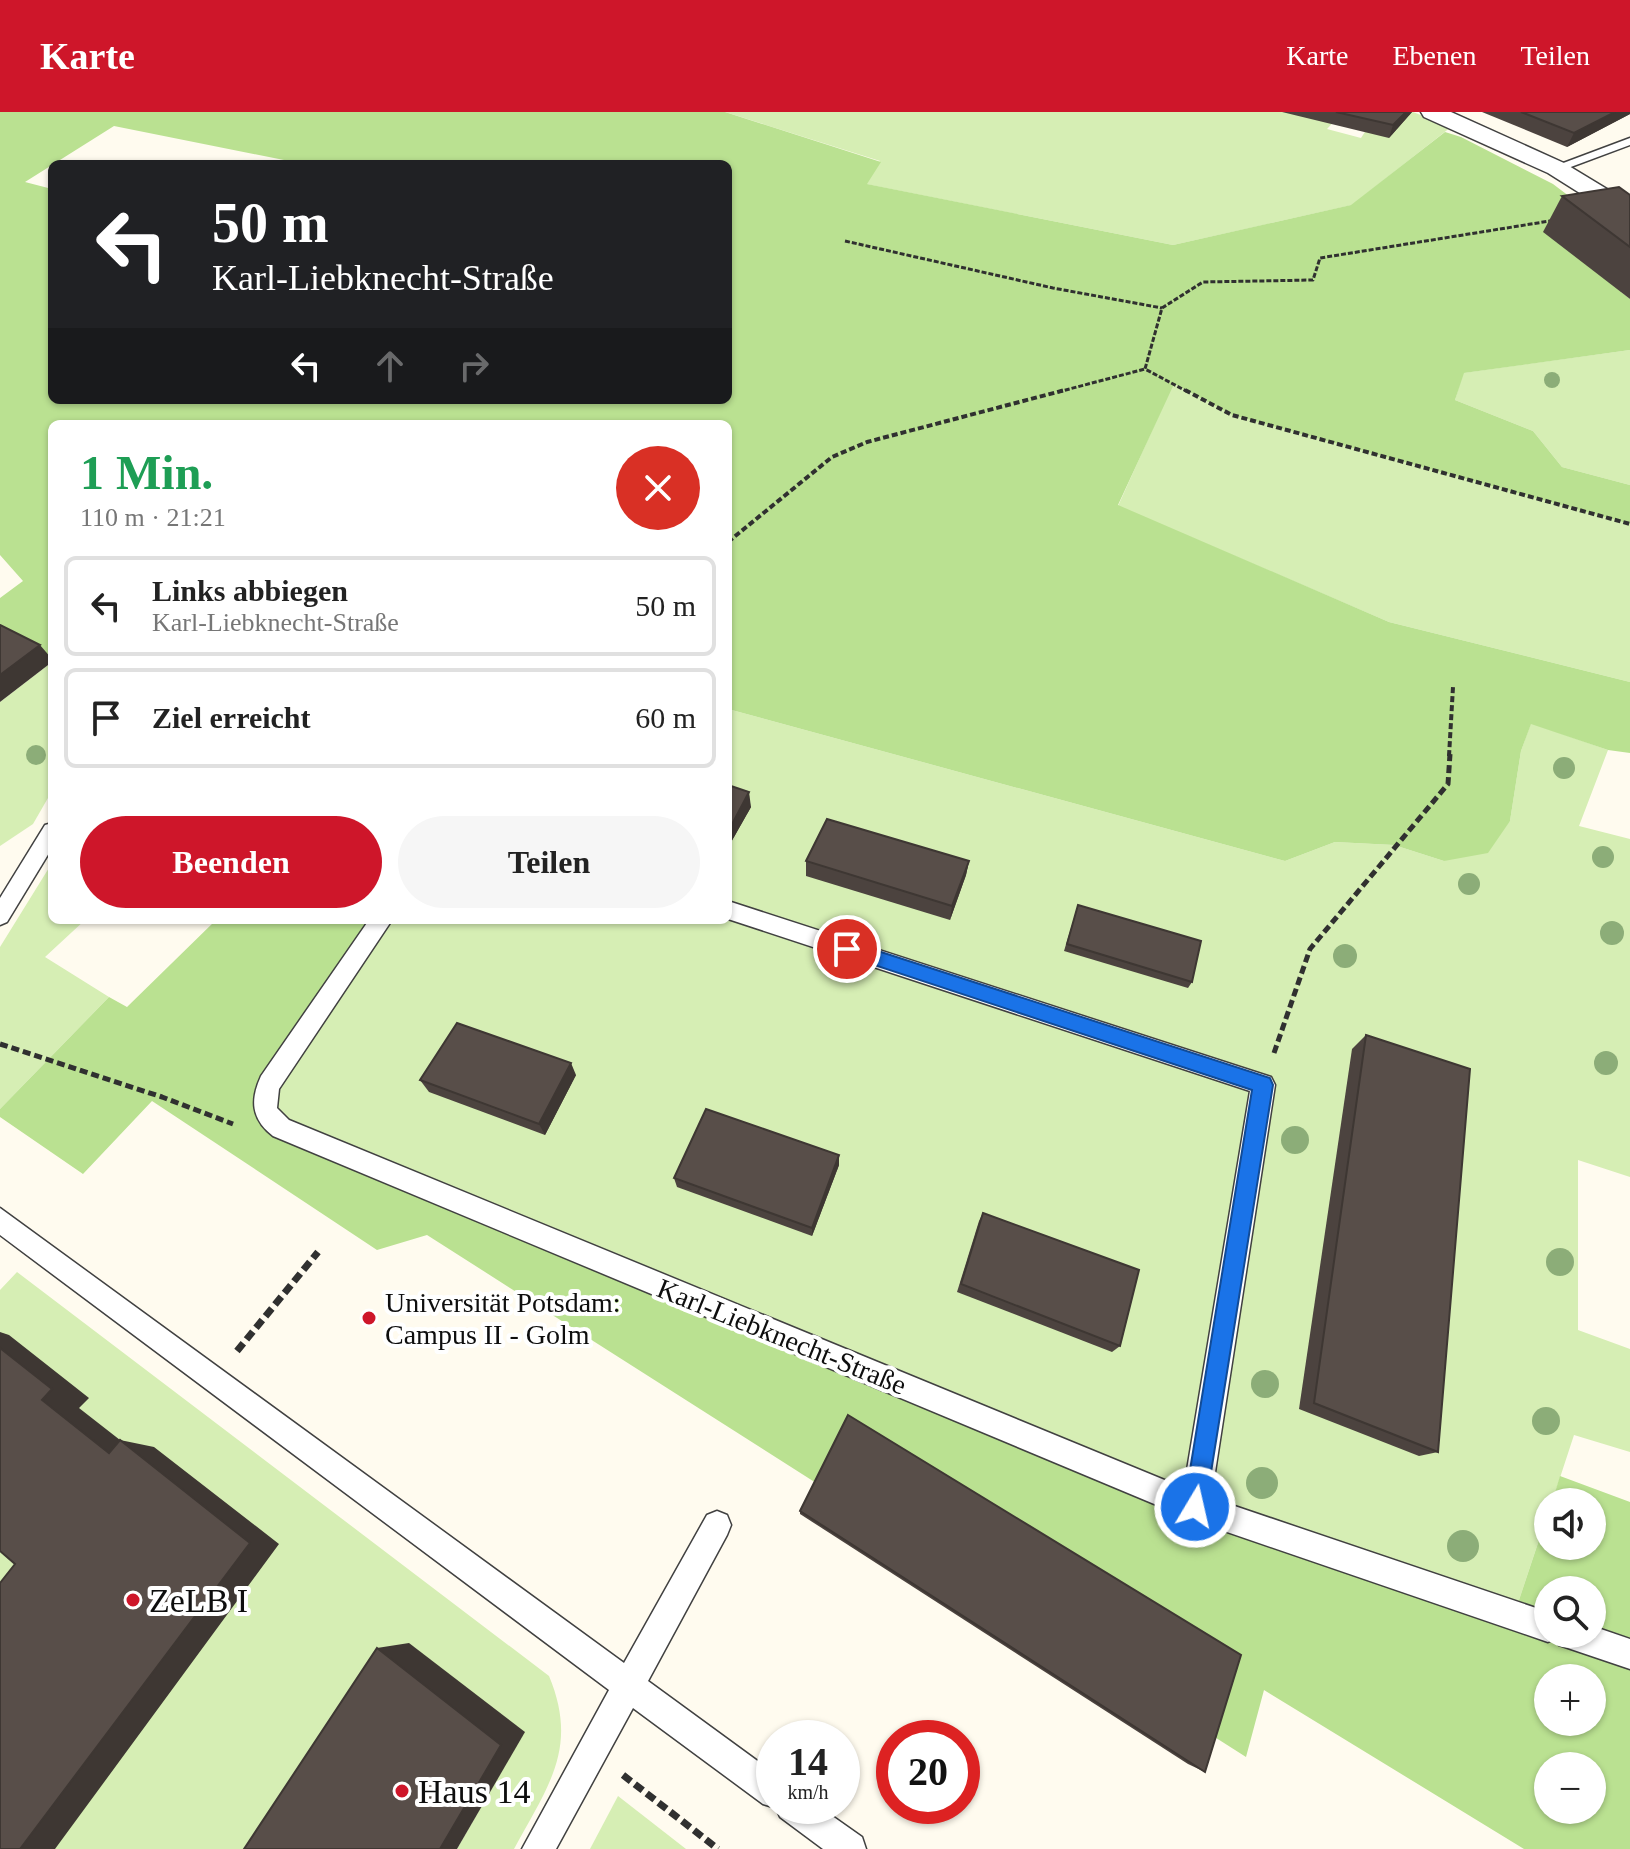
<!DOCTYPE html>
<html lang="de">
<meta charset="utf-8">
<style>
:root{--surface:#fff;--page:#f6f6f6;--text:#222;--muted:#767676;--line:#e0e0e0;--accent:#ce162a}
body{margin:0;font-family:Georgia,serif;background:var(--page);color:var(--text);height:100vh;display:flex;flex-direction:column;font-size:30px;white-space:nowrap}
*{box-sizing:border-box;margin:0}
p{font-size:26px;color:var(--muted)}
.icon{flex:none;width:44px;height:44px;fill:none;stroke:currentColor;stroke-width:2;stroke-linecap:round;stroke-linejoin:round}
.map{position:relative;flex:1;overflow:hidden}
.sheet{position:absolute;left:48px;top:308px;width:684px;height:504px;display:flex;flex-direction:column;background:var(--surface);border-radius:12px;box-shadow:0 2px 6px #0004}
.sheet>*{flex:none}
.guide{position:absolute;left:48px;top:48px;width:684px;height:244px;border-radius:12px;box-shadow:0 2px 6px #0004;background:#202124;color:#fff;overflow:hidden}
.tools{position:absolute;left:1534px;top:1376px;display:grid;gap:16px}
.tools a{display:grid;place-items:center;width:72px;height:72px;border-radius:50%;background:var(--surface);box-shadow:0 2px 6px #0004;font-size:40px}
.speed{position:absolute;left:756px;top:1608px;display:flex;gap:16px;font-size:40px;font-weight:700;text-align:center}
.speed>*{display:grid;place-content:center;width:104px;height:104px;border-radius:50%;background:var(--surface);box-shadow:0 2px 6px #0004;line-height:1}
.speed small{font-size:20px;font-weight:400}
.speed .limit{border:12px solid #d22;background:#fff;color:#111}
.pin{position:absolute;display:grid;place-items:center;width:68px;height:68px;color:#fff;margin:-34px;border:4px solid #fff;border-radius:50%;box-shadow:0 2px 8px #0007}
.me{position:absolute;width:88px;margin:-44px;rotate:9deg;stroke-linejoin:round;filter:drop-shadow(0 0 6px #0008)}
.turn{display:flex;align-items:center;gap:28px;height:168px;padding:0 32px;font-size:36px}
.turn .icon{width:104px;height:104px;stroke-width:2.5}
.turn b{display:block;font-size:56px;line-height:68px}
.lanes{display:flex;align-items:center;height:76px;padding:0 32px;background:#0003;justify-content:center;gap:40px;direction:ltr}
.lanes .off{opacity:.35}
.round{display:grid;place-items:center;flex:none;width:84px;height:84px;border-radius:42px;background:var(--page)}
.overview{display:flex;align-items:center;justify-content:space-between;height:136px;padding:0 32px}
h1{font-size:48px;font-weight:700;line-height:60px;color:#1e9e55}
.primary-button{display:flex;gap:16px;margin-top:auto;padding:16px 32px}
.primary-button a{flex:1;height:92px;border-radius:48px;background:var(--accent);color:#fff;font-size:32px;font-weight:700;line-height:92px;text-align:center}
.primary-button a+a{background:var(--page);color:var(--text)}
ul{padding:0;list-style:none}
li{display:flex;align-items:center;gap:24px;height:100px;margin:0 16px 12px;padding:0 16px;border:4px solid var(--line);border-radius:12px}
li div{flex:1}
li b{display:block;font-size:30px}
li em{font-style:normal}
header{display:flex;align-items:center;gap:48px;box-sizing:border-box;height:112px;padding:0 40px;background:var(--accent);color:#fff}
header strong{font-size:38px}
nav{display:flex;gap:44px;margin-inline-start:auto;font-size:28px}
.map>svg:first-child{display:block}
.green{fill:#d6eeb4}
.forest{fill:#bae191;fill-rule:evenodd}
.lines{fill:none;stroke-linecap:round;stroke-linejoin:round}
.service-casing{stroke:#414141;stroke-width:3}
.tertiary-casing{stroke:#414141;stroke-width:3}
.path-far3{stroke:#303030;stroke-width:3;stroke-dasharray:5 2;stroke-linecap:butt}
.path-far2{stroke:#303030;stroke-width:4;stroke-dasharray:6 3;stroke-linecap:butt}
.path-far1{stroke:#303030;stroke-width:5;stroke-dasharray:8 4;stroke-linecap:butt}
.path{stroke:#303030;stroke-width:7;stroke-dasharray:10 5;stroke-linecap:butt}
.service{fill:#fff;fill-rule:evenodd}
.tertiary{fill:#fff;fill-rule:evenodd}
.tree{fill:#8cad78}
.wall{fill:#4c433f}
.shaded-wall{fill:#3e3733}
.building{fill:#584e49;stroke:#3e3733;stroke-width:2}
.route{fill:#1a73e8;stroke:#114b97;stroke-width:2}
.poi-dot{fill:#ce162a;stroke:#fff;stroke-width:3}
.labels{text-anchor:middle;stroke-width:8;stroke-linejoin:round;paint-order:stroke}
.poi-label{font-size:28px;fill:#0e0e0e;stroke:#fff;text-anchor:start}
.street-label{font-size:28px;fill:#0e0e0e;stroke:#fff}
.near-poi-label{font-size:34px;fill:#0e0e0e;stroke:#fff;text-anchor:start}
</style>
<header>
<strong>Karte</strong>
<nav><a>Karte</a><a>Ebenen</a><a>Teilen</a></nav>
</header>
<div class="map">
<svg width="1630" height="1737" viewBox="0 0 1630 1737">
<rect width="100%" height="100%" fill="#fffbef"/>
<!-- green -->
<g class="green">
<path d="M725 0H1335L1341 2 1327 17 1361 26 1378 0H1413L1451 15 1352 93 1173 133 866 72 880 49Z"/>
<path d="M1630 238V373L1562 355 1533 319 1455 288 1463 261Z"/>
<path d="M1173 272 1232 303 1630 412V570L1389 510 1118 394Z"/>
<path d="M52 550V679L33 712 0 734V590Z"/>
<path d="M728 597 1285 749 1335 730 1394 733 1444 749 1510 709 1521 639 1531 611 1608 638 1579 714 1630 727V1065L1578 1048V1218L1630 1237V1340L1574 1323 1552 1390H1548V1401L1514 1503 1195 1395 281 1016 264 985 381 808H728Z"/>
<path d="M52 751V808H85L45 845 109 885 0 997V835Z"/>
<path d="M17 1160 549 1564C579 1636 548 1674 514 1737H457L524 1620 275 1737H0V1178Z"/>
<path d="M618 1684 686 1737H590Z"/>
</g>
<!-- forest -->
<g class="forest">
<path d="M0 0H725L881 50 867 72 1173 133 1351 93 1445 20 1461 25 1553 72 1586 97 1630 166 1621 180 1630 187V238L1464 261 1455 288 1533 319 1562 355 1630 373V412L1232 303 1174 272 1118 393 1389 510 1630 570V641L1608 638 1531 612 1521 639 1510 709 1488 741 1444 749 1394 733 1335 730 1285 749 728 597V312H52V548L0 522V486L23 469 0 443ZM114 14 289 49 286 52H728V288H52V77L25 70Z"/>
<path d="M216 808H381L263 998 1195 1395 1514 1503 1548 1401V1434H1592V1390H1552L1560 1364 1630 1390V1737H1524L1264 1578 1246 1645 427 1123 377 1138 152 989 83 1062 0 1005V997L109 885 127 895ZM1548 1478H1592V1522H1548ZM1548 1566H1592V1610H1548ZM1548 1654H1592V1698H1548Z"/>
</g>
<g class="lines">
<defs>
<g id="service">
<path d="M1630 26V33L1560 59 1550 56Z"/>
<path d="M52 711V736L7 810 0 813V786L45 713Z"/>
<path d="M728 789 1271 965 1275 973 1211 1386 1548 1500V1522H1592V1514L1630 1527V1557L1559 1533 1557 1526 1548 1530 1195 1409 273 1024C251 1007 250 988 261 964L369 808H392L279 977 277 996 289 1008 1184 1376 1250 979 728 807Z"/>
<path d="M0 1096 624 1551 707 1403 717 1399 727 1403 731 1413 727 1423 648 1569 774 1661V1694H818L862 1725 866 1737H823L780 1705 776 1696 763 1692 633 1596 556 1737H522L609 1578 0 1123Z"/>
</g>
<path id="tertiary" d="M1421 0H1451L1564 51 1630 91V110L1621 107 1548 61 1424 5Z"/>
</defs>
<!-- service casing -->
<use href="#service" class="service-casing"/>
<!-- tertiary casing -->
<use href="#tertiary" class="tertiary-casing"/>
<!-- path-far3 -->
<g class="path-far3">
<path d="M845 129 1053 176 1162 196"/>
<path d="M1058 280 1145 257"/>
<path d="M1188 280 1145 257 1162 196 1203 170 1313 168 1320 146 1556 108"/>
</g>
<!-- path-far2 -->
<g class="path-far2">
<path d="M1185 278 1232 303 1630 412"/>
<path d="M728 430 832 345 867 330 1065 278"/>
<path d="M1449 644 1453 575"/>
</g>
<!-- path-far1 -->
<g class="path-far1">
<path d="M0 932 162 985 233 1012"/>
<path d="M1274 941 1310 837 1448 672 1450 642"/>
</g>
<!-- path -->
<g class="path">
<path d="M237 1239 318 1140"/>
<path d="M623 1663 718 1737"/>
</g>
<!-- service -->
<use href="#service" class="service"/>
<!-- tertiary -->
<use href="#tertiary" class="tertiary"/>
</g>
<!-- trees -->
<g class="tree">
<circle cx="1552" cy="268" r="8"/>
<circle cx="36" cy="643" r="10"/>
<circle cx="1564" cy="656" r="11"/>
<circle cx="1603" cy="745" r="11"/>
<circle cx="1469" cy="772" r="11"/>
<circle cx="1612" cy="821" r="12"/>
<circle cx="1345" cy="844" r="12"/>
<circle cx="1606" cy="951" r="12"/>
<circle cx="1295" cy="1028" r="14"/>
<circle cx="1560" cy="1150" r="14"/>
<circle cx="1265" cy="1272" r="14"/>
<circle cx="1546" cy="1309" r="14"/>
<circle cx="1262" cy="1371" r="16"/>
<circle cx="1463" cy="1434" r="16"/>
</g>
<!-- wall -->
<g class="wall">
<path d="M1282 0H1412L1389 26Z"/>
<path d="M1482 0H1630V2L1567 35Z"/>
<path d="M1630 83V187L1543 120 1562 84Z"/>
<path d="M728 673 751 695 730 732H728Z"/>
<path d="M806 749H969L966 763 950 808 806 764Z"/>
<path d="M1078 793 1192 870 1188 876 1064 839Z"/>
<path d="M1366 923 1438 1340 1419 1344 1299 1297 1352 937Z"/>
<path d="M576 963 545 1023 429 980 420 968Z"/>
<path d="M839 1043V1053L812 1124 677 1075 674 1066Z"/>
<path d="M983 1101 1120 1234 1112 1240 957 1180 979 1109Z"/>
<path d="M800 1399 1205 1660 1188 1652 800 1402Z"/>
</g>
<!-- shaded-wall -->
<g class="shaded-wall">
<path d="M1406 0H1412L1389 26 1393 13Z"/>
<path d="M1615 0H1630V2L1567 35 1574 21Z"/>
<path d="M40 533 52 547V550L0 590V563Z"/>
<path d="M749 680 751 695 730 732 729 718Z"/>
<path d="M969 749 966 763 950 808 952 794Z"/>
<path d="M571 951 576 963 545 1023 539 1012Z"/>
<path d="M839 1043V1053L812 1124V1116Z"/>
<path d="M0 1220 9 1223 89 1286 79 1296 120 1328 154 1335 279 1432 55 1737H20L109 1341 42 1288 0 1236Z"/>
<path d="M409 1531 525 1620 457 1737H440L377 1536Z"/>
</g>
<!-- building -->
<g class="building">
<path d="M1336 0H1406L1393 13Z"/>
<path d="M1521 0H1615L1574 21Z"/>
<path d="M1619 75 1630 83V135L1562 84Z"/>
<path d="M0 513 40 533 0 563Z"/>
<path d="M728 673 749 680 729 718H728Z"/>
<path d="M827 707 969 749 952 794 806 749Z"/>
<path d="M1078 793 1201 829 1192 870 1067 832Z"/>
<path d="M457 911 571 951 539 1012 420 968Z"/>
<path d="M1366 923 1470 957 1438 1340 1314 1291Z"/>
<path d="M706 997 839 1043 812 1116 674 1066Z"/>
<path d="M983 1101 1139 1158 1120 1234 961 1172Z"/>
<path d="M0 1236 52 1277 42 1288 109 1341 120 1328 250 1431 20 1737H0V1471L15 1452 0 1439Z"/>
<path d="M848 1303 1241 1543 1205 1660 800 1399Z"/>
<path d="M377 1536 501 1633 440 1737H244Z"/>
</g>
<!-- route -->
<path class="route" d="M847 829 1270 966 1273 973 1204 1404 1195 1407 1187 1404 1184 1395 1252 978 841 842 838 837 841 832Z"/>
<!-- markers -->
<g class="poi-dot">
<circle cx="369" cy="1206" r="8"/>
<circle cx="133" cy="1488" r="8"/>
<circle cx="402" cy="1679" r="8"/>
</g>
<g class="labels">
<!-- poi labels -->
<g class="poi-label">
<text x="385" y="1200">Universität Potsdam:<tspan x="385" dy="32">Campus II - Golm</tspan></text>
</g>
<!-- street labels -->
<g class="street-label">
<text transform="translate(782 1224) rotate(22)" y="10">Karl-Liebknecht-Straße</text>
</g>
<!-- near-poi labels -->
<g class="near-poi-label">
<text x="149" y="1500">ZeLB I</text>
<text x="418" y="1691">Haus 14</text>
</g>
</g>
</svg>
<div class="tools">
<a><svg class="icon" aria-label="sound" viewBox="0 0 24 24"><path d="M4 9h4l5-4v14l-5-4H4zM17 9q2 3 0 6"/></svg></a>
<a><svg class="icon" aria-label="search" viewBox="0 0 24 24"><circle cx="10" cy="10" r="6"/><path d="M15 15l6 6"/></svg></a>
<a>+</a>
<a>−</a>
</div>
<div class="speed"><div>14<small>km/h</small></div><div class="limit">20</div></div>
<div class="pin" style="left:847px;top:837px;background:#d93025"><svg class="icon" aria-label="arrive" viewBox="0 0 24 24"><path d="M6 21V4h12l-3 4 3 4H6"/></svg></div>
<svg class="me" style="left:1195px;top:1395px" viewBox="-20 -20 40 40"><circle r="17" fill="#1a73e8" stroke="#fff" stroke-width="3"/><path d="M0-11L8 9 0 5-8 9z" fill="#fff"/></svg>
<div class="guide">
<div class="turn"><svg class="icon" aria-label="left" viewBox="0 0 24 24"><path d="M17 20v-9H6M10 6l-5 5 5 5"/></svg><div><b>50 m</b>Karl-Liebknecht-Straße</div></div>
<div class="lanes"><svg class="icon" aria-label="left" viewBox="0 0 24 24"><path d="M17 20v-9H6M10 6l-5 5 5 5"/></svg><svg class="icon off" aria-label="ahead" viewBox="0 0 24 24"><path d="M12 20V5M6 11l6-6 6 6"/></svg><svg class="icon off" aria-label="right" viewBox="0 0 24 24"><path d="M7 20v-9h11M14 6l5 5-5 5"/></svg></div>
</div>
<section class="sheet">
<div class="overview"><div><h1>1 Min.</h1><p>110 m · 21:21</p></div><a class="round" style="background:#d93025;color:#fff"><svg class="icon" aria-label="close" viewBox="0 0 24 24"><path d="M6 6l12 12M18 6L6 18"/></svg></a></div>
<ul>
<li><svg class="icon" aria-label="left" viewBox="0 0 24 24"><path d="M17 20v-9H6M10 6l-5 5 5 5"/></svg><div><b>Links abbiegen</b><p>Karl-Liebknecht-Straße</p></div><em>50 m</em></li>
<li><svg class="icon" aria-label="arrive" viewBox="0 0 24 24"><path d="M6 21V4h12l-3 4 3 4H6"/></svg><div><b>Ziel erreicht</b></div><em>60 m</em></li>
</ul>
<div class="primary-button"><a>Beenden</a><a>Teilen</a></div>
</section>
</div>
